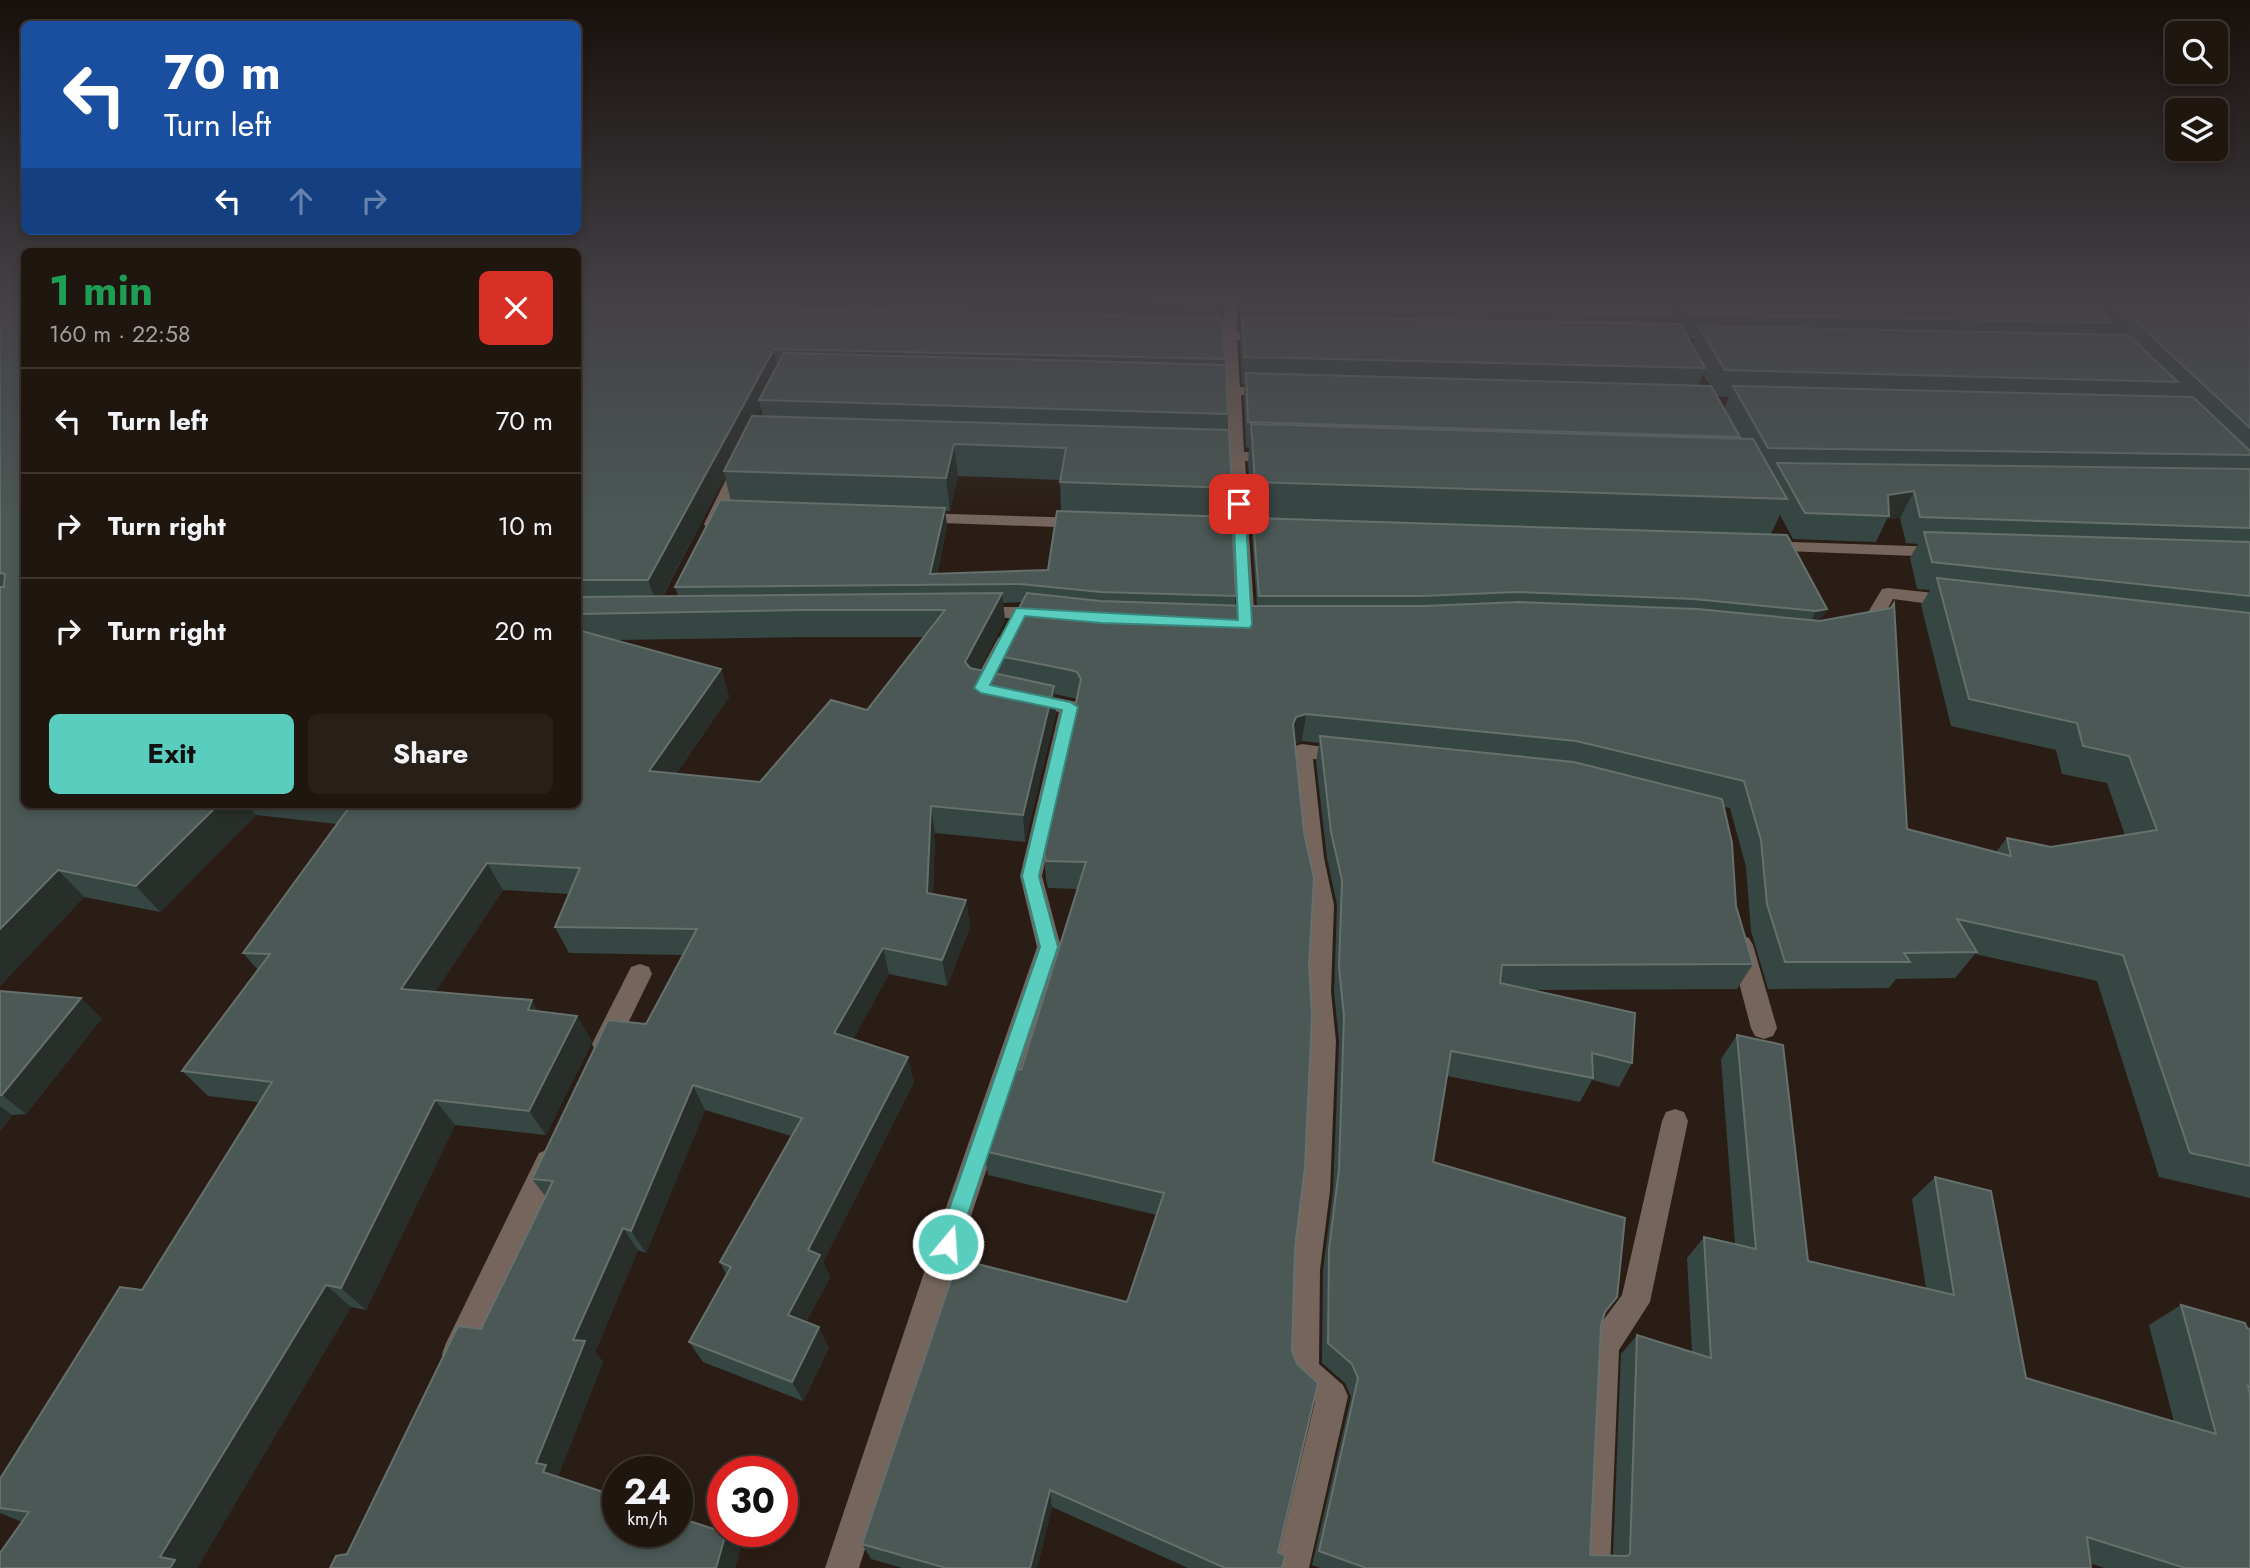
<!DOCTYPE html>
<meta charset="utf-8">
<style>
:root{--surface:#201610;--page:#281f19;--text:#f1f3f6;--muted:#a29f9f;--line:#3d3530;--accent:#59cebf}
body{margin:0;font-family:Jost,sans-serif;background:var(--page);color:var(--text);height:100vh;display:flex;flex-direction:column;font-size:26px;white-space:nowrap}
*{box-sizing:border-box;margin:0}
p{font-size:23px;color:var(--muted)}
.icon{flex:none;width:38px;height:38px;fill:none;stroke:currentColor;stroke-width:2;stroke-linecap:round;stroke-linejoin:round}
.map{position:relative;flex:1;overflow:hidden}
.drawer{position:absolute;left:21px;top:248px;width:560px;height:560px;display:flex;flex-direction:column;background:var(--surface);border-radius:10px;box-shadow:0 4px 10px #0003,0 0 0 2px var(--line)}
.drawer>*{flex:none}
.hud{position:absolute;left:21px;top:21px;width:560px;height:214px;border-radius:10px;box-shadow:0 4px 10px #0003,0 0 0 2px var(--line);background:#1a4fa0;color:#fff;overflow:hidden}
.fabs{position:absolute;left:2165px;top:21px;display:grid;gap:14px}
.fabs a{display:grid;place-items:center;width:63px;height:63px;border-radius:10px;background:var(--surface);box-shadow:0 4px 10px #0003,0 0 0 2px var(--line);font-size:35px}
.speed{position:absolute;left:602px;top:1456px;display:flex;gap:14px;font-size:35px;font-weight:700;text-align:center}
.speed>*{display:grid;place-content:center;width:91px;height:91px;border-radius:50%;background:var(--surface);box-shadow:0 4px 10px #0003,0 0 0 2px var(--line);line-height:1}
.speed small{font-size:18px;font-weight:400}
.speed .limit{border:10px solid #d22;background:#fff;color:#111}
.pin{position:absolute;display:grid;place-items:center;width:60px;height:60px;color:#fff;margin:-30px;border-radius:14px;box-shadow:0 4px 10px #0006}
.me{position:absolute;width:77px;margin:-38px;rotate:18deg;stroke-linejoin:round;filter:drop-shadow(0 0 5px #0008)}
.turn{display:flex;align-items:center;gap:24px;height:147px;padding:0 28px;font-size:32px}
.turn .icon{width:91px;height:91px;stroke-width:2.5}
.turn b{display:block;font-size:49px;line-height:60px}
.lanes{display:flex;align-items:center;height:66px;padding:0 28px;background:#0003;justify-content:center;gap:35px;direction:ltr}
.lanes .off{opacity:.35}
.round{display:grid;place-items:center;flex:none;width:74px;height:74px;border-radius:10px;background:var(--page)}
.headline{display:flex;align-items:center;justify-content:space-between;height:119px;padding:0 28px}
h1{font-size:42px;font-weight:700;line-height:52px;color:#1e9e55}
.action{display:flex;gap:14px;margin-top:auto;padding:14px 28px}
.action a{flex:1;height:80px;border-radius:10px;background:var(--accent);color:#111;font-size:28px;font-weight:700;line-height:80px;text-align:center}
.action a+a{background:var(--page);color:var(--text)}
ul{padding:0;list-style:none}
li{display:flex;align-items:center;gap:21px;height:105px;padding:0 28px;border-top:2px solid var(--line)}
li div{flex:1}
li b{display:block;font-size:26px}
li em{font-style:normal}
.map>svg:first-child{display:block}
.lines{fill:none;stroke-linecap:round;stroke-linejoin:round}
.minor{fill:#75655c;fill-rule:evenodd}
.wall{fill:#364643;fill-rule:evenodd}
.shaded-wall{fill:#282e29}
.building{fill:#4b5855;stroke:#66706c;stroke-width:2}
.route{fill:#59cebf;stroke:#3a867c;stroke-width:2}
</style>
<div class="map">
<svg width="2250" height="1568" viewBox="0 0 2250 1568">
<rect width="100%" height="100%" fill="#2a1d15"/>
<g class="lines">
<!-- minor -->
<g class="minor">
<path d="M1225 298H1239L1237 332 1267 333 1274 337 1267 341 1237 340 1240 387 1273 388 1280 392 1273 396 1241 395 1244 452 1275 453 1283 458 1275 463 1245 461 1249 524 1280 525 1288 530 1280 535 1249 534 1255 624 1246 630 1237 624 1233 533 1203 532 1195 527 1203 522 1232 523 1229 461 1202 460 1194 455 1202 450 1229 451 1226 395 1200 394 1193 390 1200 386H1226L1223 340 1194 339 1187 335 1194 331 1223 332Z"/>
<path d="M741 460 749 465 720 524 712 529 706 528 704 524 733 465Z"/>
<path d="M920 513 1084 518 1092 523 1084 528 914 522 912 518 914 514Z"/>
<path d="M1767 541 1941 547 1950 552 1941 557 1761 550 1758 546Z"/>
<path d="M1888 588 1952 595 1961 601 1952 607 1893 599 1875 632 1862 636 1855 634 1853 630 1861 624 1882 589Z"/>
<path d="M975 606 1044 608 1053 614 1044 620 969 616 966 612 969 608Z"/>
<path d="M1007 632 1016 638 993 684 1001 690 998 695 991 696 974 693 971 688 998 638Z"/>
<path d="M1029 692 1077 702 1080 707 1042 876 1061 947 970 1219 859 1568H825L942 1219 1037 947 1020 876 1059 712 1022 704 1019 699 1022 694Z"/>
<path d="M1302 744 1353 751 1356 756 1353 761 1346 763 1313 759 1324 858 1334 905 1331 992 1336 1041 1330 1191 1320 1270 1319 1364 1343 1385 1348 1396 1309 1568H1275L1315 1402 1293 1382 1289 1371 1292 1270 1302 1191 1310 1041 1307 992 1312 905 1302 858 1292 751 1295 746Z"/>
<path d="M1741 935 1749 938 1753 945 1777 1028 1773 1036 1764 1039 1755 1036 1751 1028 1729 945 1733 938Z"/>
<path d="M640 964 649 967 652 974 614 1052 605 1055 596 1052 592 1044 596 1036 631 967Z"/>
<path d="M1675 1109 1684 1112 1688 1121 1650 1302 1619 1350 1610 1568H1576L1589 1345 1593 1334 1622 1295 1662 1121 1666 1112Z"/>
<path d="M549 1149 559 1153 563 1162 468 1365 457 1369 446 1365 442 1354 446 1343 539 1153Z"/>
</g>
</g>
<!-- wall -->
<g class="wall">
<path d="M0 298 24 805H578V298H815L808 309H819L817 298H1223L1221 318 1228 414 1227 430 1232 488 1229 517 1236 596 1235 605 1257 606 1252 537 1253 522 1251 521 1248 463 1249 448 1246 447 1244 398 1245 385 1242 384 1240 343V298H2250V1198L2159 1177 2097 981 1975 954 1955 978 1896 979 1889 988 1768 989 1751 931 1746 867 1730 808 1724 807 1736 906 1753 964 1737 989 1531 990 1632 1063 1619 1087 1592 1080 1580 1102 1447 1076 1433 1162 1605 1313 1601 1325 1590 1555 1613 1556 1621 1354 1637 1335 1692 1352 1687 1258 1704 1237 1735 1244 1721 1059 1737 1035 1808 1261 1926 1288 1912 1199 1935 1177 2026 1378 2174 1422 2149 1325 2181 1305 2250 1329V1568H2104L2090 1563 2091 1568H1320L1312 1565 1351 1397 1345 1383 1322 1363 1323 1270 1333 1191 1339 1041 1334 992 1337 905 1327 858 1316 762 1319 743 1302 741 1295 744V1248L1278 1552 1282 1568H1188L1052 1507 1037 1568H902L871 1559 862 1544 1127 1302 1157 1215 988 1175 984 1151 1021 1070 1078 889 1048 888 1046 880 1044 853 1077 699 1055 694 1056 713 1025 842 935 833 933 894 966 900 970 927 947 986 889 974 853 1039 914 1082 823 1262 830 1277 806 1322 829 1348 803 1401 703 1362 689 1342 726 1274 720 1262 791 1136 705 1110 646 1253 638 1250 595 1352 603 1362 558 1476 726 1533 740 1549 735 1568H330L347 1554 481 1329 546 1197 532 1179 646 1024 683 955 569 953 555 927 569 894 503 890 435 992 538 1012 577 1016 592 1042 546 1135 455 1125 366 1310 351 1307 197 1568H0L22 1522 0 1513V1479L142 1290 259 1102 208 1096 182 1071 258 970 243 953 337 824 256 815 160 912 84 897 0 986ZM1671 317 1673 321 1675 324H1668ZM1688 339H1695L1692 347ZM1703 374 1710 386H1698ZM1717 396 1729 397 1724 409ZM761 408 763 416H757ZM958 476 1060 480 1061 511 1048 570 937 574 947 526 945 511H950ZM725 477 731 501 675 587 678 596H663ZM1780 515 1793 539 1876 542 1887 519 1900 518 1906 543 1918 544 1910 558 1917 589 1930 590 1921 605 1951 726 2056 750 2062 774 2107 783 2125 835 2051 847 2007 838 1996 852 1907 829 1821 620 1827 609 1771 534ZM1022 602 994 655 996 674 979 670 1005 620 1003 603ZM808 637H924L867 710 760 782 676 774 729 697 721 669 615 640Z"/>
<path d="M0 991 102 1018 26 1114 12 1115 0 1131Z"/>
</g>
<!-- shaded-wall -->
<g class="shaded-wall">
<path d="M796 298H815L799 326 794 302Z"/>
<path d="M774 349 779 373 759 400 761 408 728 471H724L725 477 657 606 648 580Z"/>
<path d="M954 444 958 476 950 511 946 478Z"/>
<path d="M1914 491 1900 518 1887 519 1889 516 1888 495Z"/>
<path d="M945 508 947 526 934 584 930 574Z"/>
<path d="M1002 593 1005 620 969 689 965 662Z"/>
<path d="M1827 609 1817 628 1806 630 1816 611Z"/>
<path d="M721 669 729 697 659 798 649 771Z"/>
<path d="M1054 686 1056 713 1025 842 1023 815Z"/>
<path d="M1306 714 1302 741 1293 745V724L1296 717Z"/>
<path d="M218 805H248L256 815 160 912 136 886Z"/>
<path d="M931 806 935 833 932 920 927 893Z"/>
<path d="M487 863 503 890 420 1015 401 989Z"/>
<path d="M58 870 84 897 0 986V929Z"/>
<path d="M966 900 970 927 947 986 942 960Z"/>
<path d="M883 948 889 974 842 1059 834 1033Z"/>
<path d="M81 998 102 1018 26 1114 2 1095Z"/>
<path d="M532 1000 547 1026 528 1010Z"/>
<path d="M577 1016 592 1042 546 1135 529 1111Z"/>
<path d="M908 1057 914 1082 823 1262 830 1277 799 1336 788 1315 808 1250Z"/>
<path d="M693 1085 705 1110 646 1253 631 1231Z"/>
<path d="M435 1100 455 1125 366 1310 341 1288Z"/>
<path d="M0 1106 12 1115 0 1131Z"/>
<path d="M623 1228 638 1250 595 1352 603 1362 558 1476 566 1482 543 1472 536 1463 573 1340Z"/>
<path d="M326 1285 351 1307 197 1568H170L160 1557Z"/>
<path d="M819 1327 829 1348 803 1401 792 1382Z"/>
<path d="M1050 1490 1052 1507 1037 1568H1030Z"/>
<path d="M726 1533 740 1549 735 1568H716Z"/>
</g>
<!-- building -->
<g class="building">
<path d="M0 298H24V805H218L136 886 58 870 0 929V587H4L5 574 0 573Z"/>
<path d="M578 298H796L794 302 798 309 1222 318 1225 359 774 349 648 580H578V319L583 311H578Z"/>
<path d="M884 298H1222V304Z"/>
<path d="M1242 298H1663L1671 314 1241 305Z"/>
<path d="M1682 298H2086L2112 323 1692 314Z"/>
<path d="M2189 298H2250V428L2120 307 2189 305Z"/>
<path d="M1242 316 1680 324 1705 368 1245 357Z"/>
<path d="M1699 326 2128 335 2178 382 1725 370Z"/>
<path d="M784 353 1226 365 1228 414 759 400Z"/>
<path d="M1246 373 1711 386 1740 437 1248 422Z"/>
<path d="M1733 386 2193 397 2250 451V455L1768 448Z"/>
<path d="M752 416 1229 430 1232 488 1060 482 1066 448 954 444 946 478 724 471Z"/>
<path d="M1251 424 1753 439 1787 499 1255 482Z"/>
<path d="M1777 463 2250 469V528L1920 517 1914 491 1888 495 1889 516 1805 513Z"/>
<path d="M720 500 945 508 930 574 1048 570 1057 511 1232 517 1236 596 1101 592 1020 584 675 587Z"/>
<path d="M1253 518 1787 535 1827 609 1816 611 1694 599 1517 592 1422 596H1259Z"/>
<path d="M1924 532 2250 542V596L1932 562Z"/>
<path d="M1937 578 2250 613V1166L2190 1153 2123 955 1957 919 1977 952 1904 953 1910 962H1785L1767 904 1761 840 1744 781 1576 741 1306 714 1296 717 1293 724 1304 832 1314 878 1309 966 1312 1015 1305 1167 1295 1248 1292 1351 1297 1364 1318 1383 1278 1552 1285 1556 1282 1568H1225L1050 1490 1030 1568H946L862 1544 958 1259 1127 1302 1164 1193 984 1151 1012 1068 1021 1070 1086 862 1046 861 1044 853 1081 679 1077 672 1070 670 994 655 1027 593 1100 601 1248 606H1424L1519 602 1697 609 1820 621 1891 608 1894 603 1907 829 2011 856 2007 838 2051 847 2157 830 2129 756 2083 746 2077 723 1969 699Z"/>
<path d="M1002 593 965 662 970 668 1054 686 1023 815 931 806 927 893 966 900 942 960 883 948 834 1033 908 1057 808 1250 820 1255 788 1315 819 1327 792 1382 689 1342 731 1267 720 1262 802 1118 693 1085 631 1231 623 1228 573 1340 585 1341 536 1463 546 1465 543 1472 618 1497V1531H677V1517L726 1533 716 1568H330L336 1556 347 1554 458 1326 481 1329 553 1181 532 1179 608 1020 646 1024 697 929 555 927 580 868 487 863 401 989 532 1000 528 1010 577 1016 529 1111 435 1100 341 1288 326 1285 160 1557 175 1560 170 1568H0V1553L29 1512 0 1508V1479L120 1287 142 1290 272 1082 182 1071 270 954 243 953 351 805H578V630L721 669 649 771 760 782 831 700 867 710 945 610H801L578 614V597Z"/>
<path d="M1320 736 1574 762 1722 799 1732 843 1736 906 1753 964 1502 965 1500 983 1635 1013 1632 1063 1592 1053 1593 1078 1451 1051 1433 1162 1625 1218 1617 1297 1605 1312 1601 1325 1590 1555 1627 1556 1630 1554 1637 1335 1711 1358 1704 1237 1756 1249 1737 1035 1783 1045 1808 1261 1954 1295 1935 1177 1991 1191 2026 1378 2216 1434 2181 1305 2245 1323 2247 1328 2250 1329V1387L2248 1386 2250 1395V1568H2185L2087 1537 2091 1568H1366L1319 1551 1358 1378 1352 1364 1328 1343 1329 1249 1339 1169 1344 1017 1339 967 1342 880 1331 832Z"/>
<path d="M0 991 81 998 2 1095H0Z"/>
</g>
<!-- sky -->
<linearGradient id="sky" x2="0" y2="1"><stop stop-color="#17100c"/><stop offset="0.58" stop-color="#444046"/><stop offset="1" stop-color="#444046" stop-opacity="0"/></linearGradient>
<rect width="2250" height="517" fill="url(#sky)"/>
<!-- route -->
<path class="route" d="M1239 501 1245 504 1252 624 1250 628 1101 623 1025 616 990 685 1070 702 1078 707 1039 876 1058 947 958 1244 955 1251 948 1254 940 1251 937 1244 1040 947 1022 876 1062 710 981 693 974 688 1016 608 1238 620 1233 504Z"/>
</svg>
<div class="fabs">
<a><svg class="icon" aria-label="search" viewBox="0 0 24 24"><circle cx="10" cy="10" r="6"/><path d="M15 15l6 6"/></svg></a>
<a><svg class="icon" aria-label="layers" viewBox="0 0 24 24"><path d="M12 4l9 5-9 5-9-5zM3 14l9 5 9-5"/></svg></a>
</div>
<div class="speed"><div>24<small>km/h</small></div><div class="limit">30</div></div>
<div class="pin" style="left:1239px;top:504px;background:#d93025"><svg class="icon" aria-label="arrive" viewBox="0 0 24 24"><path d="M6 21V4h12l-3 4 3 4H6"/></svg></div>
<svg class="me" style="left:948px;top:1244px" viewBox="-20 -20 40 40"><circle r="17" fill="#59cebf" stroke="#fff" stroke-width="3"/><path d="M0-11L8 9 0 5-8 9z" fill="#fff"/></svg>
<div class="hud">
<div class="turn"><svg class="icon" aria-label="left" viewBox="0 0 24 24"><path d="M17 20v-9H6M10 6l-5 5 5 5"/></svg><div><b>70 m</b>Turn left</div></div>
<div class="lanes"><svg class="icon" aria-label="left" viewBox="0 0 24 24"><path d="M17 20v-9H6M10 6l-5 5 5 5"/></svg><svg class="icon off" aria-label="ahead" viewBox="0 0 24 24"><path d="M12 20V5M6 11l6-6 6 6"/></svg><svg class="icon off" aria-label="right" viewBox="0 0 24 24"><path d="M7 20v-9h11M14 6l5 5-5 5"/></svg></div>
</div>
<section class="drawer">
<div class="headline"><div><h1>1 min</h1><p>160 m · 22:58</p></div><a class="round" style="background:#d93025;color:#fff"><svg class="icon" aria-label="close" viewBox="0 0 24 24"><path d="M6 6l12 12M18 6L6 18"/></svg></a></div>
<ul>
<li><svg class="icon" aria-label="left" viewBox="0 0 24 24"><path d="M17 20v-9H6M10 6l-5 5 5 5"/></svg><div><b>Turn left</b></div><em>70 m</em></li>
<li><svg class="icon" aria-label="right" viewBox="0 0 24 24"><path d="M7 20v-9h11M14 6l5 5-5 5"/></svg><div><b>Turn right</b></div><em>10 m</em></li>
<li><svg class="icon" aria-label="right" viewBox="0 0 24 24"><path d="M7 20v-9h11M14 6l5 5-5 5"/></svg><div><b>Turn right</b></div><em>20 m</em></li>
</ul>
<div class="action"><a>Exit</a><a>Share</a></div>
</section>
</div>
